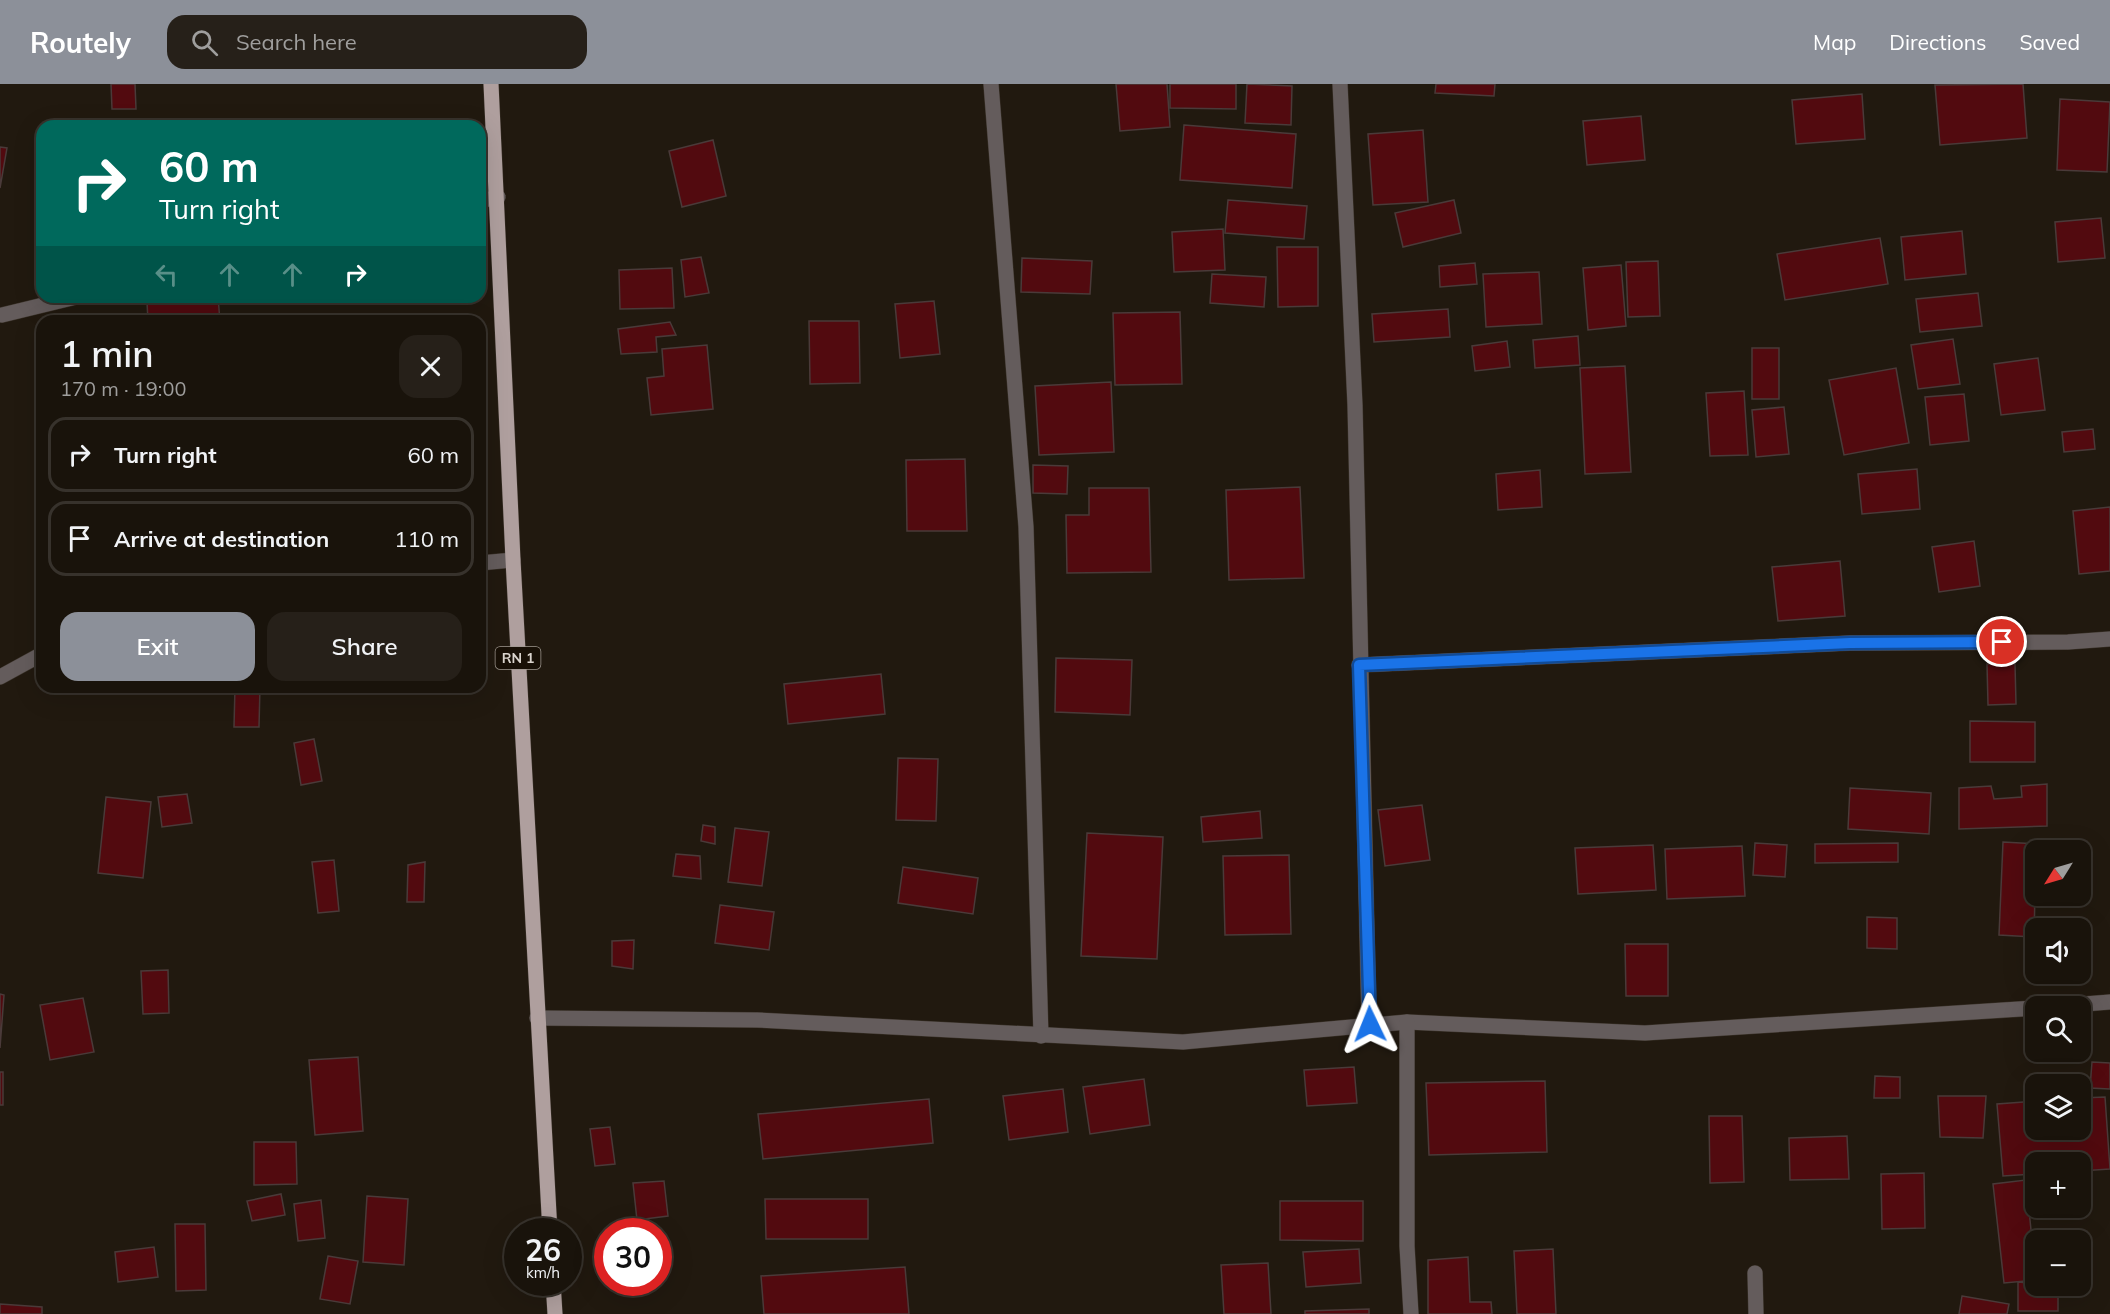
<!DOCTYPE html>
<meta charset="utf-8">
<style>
:root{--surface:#19130b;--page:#262019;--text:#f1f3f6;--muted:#9f9e9d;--line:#37322c;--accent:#8c9099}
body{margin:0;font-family:Mulish,sans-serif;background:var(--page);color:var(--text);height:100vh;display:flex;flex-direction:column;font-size:22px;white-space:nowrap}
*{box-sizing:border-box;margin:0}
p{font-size:20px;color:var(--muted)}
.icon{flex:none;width:33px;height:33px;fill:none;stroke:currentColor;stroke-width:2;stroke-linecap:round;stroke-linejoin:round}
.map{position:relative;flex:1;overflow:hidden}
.sheet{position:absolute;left:36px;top:231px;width:450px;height:378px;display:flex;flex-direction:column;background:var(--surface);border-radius:18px;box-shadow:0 6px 24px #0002,0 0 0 2px var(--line)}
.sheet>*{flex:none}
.banner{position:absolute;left:36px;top:36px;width:450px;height:183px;border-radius:18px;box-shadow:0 6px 24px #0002,0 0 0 2px var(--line);background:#00695c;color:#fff;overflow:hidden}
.needle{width:39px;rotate:233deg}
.fabs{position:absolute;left:2025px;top:756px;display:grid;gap:12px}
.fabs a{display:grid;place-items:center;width:66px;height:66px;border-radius:12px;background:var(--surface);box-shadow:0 6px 24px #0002,0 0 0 2px var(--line);font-size:30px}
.speed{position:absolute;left:504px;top:1134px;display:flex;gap:12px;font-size:30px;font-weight:700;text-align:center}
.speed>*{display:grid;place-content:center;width:78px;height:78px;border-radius:50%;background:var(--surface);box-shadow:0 6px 24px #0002,0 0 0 2px var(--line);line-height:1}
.speed small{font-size:15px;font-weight:400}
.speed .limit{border:9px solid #d22;background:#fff;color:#111}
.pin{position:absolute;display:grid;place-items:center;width:51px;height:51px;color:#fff;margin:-26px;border:3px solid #fff;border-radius:50%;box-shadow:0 2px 6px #0007}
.me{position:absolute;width:66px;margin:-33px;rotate:358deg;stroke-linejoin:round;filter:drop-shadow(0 0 4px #0008)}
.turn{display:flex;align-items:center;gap:21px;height:126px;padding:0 24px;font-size:27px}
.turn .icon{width:78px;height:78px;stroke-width:2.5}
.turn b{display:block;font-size:42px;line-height:51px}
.lanes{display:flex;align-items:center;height:57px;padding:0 24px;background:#0003;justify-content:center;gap:30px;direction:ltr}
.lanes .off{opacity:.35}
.round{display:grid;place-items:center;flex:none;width:63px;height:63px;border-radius:18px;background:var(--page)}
.head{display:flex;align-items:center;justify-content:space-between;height:102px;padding:0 24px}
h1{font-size:36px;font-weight:600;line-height:45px}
.action{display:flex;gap:12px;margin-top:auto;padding:12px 24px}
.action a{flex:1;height:69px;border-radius:18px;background:var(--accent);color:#fff;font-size:24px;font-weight:600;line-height:69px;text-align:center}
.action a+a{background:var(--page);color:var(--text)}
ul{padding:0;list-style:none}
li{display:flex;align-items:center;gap:18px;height:75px;margin:0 12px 9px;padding:0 12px;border:3px solid var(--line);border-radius:18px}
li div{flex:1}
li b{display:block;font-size:22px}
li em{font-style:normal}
header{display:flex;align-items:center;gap:36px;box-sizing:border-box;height:84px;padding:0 30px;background:var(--accent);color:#fff}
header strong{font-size:28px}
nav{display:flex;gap:33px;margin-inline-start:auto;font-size:21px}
.search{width:420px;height:54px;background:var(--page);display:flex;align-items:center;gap:15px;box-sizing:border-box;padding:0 21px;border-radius:18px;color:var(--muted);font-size:22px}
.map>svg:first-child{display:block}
.building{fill:#520a0f;stroke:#4a3a39;stroke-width:1.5}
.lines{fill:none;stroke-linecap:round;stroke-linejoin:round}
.minor-casing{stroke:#3b332a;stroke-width:16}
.primary-casing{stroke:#3b332a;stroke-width:16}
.minor{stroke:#645c5c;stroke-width:15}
.primary{stroke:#af9f9e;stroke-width:15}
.route-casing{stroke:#114b97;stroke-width:15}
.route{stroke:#1a73e8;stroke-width:10}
.labels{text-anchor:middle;stroke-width:4.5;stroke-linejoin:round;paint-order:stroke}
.shield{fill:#181006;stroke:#a09991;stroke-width:1.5}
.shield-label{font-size:14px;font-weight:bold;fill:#dad4cd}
</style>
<header>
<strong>Routely</strong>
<div class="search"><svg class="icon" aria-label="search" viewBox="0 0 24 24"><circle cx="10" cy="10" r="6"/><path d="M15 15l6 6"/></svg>Search here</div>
<nav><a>Map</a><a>Directions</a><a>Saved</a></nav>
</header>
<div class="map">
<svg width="2110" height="1230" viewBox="0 0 2110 1230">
<rect width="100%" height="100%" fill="#21190f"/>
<!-- building -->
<g class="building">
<path d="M111 0H135L136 25H112Z"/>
<path d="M1116 0H1167L1170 43 1120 47Z"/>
<path d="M1170 0H1236V25L1170 24Z"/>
<path d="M1247 0 1292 2 1291 41 1245 39Z"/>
<path d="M1436 0H1495L1494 12 1435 9Z"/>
<path d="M2023 0 2027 54 1940 61 1935 1Z"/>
<path d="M1862 10 1865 55 1796 60 1792 16Z"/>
<path d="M2060 15 2110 18 2107 88 2057 86Z"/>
<path d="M1641 32 1645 76 1587 81 1583 37Z"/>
<path d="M1184 41 1296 50 1292 104 1180 96Z"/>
<path d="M1423 46 1428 118 1373 121 1368 50Z"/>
<path d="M713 56 726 112 682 123 669 67Z"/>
<path d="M0 63 7 64 0 104Z"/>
<path d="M37 103H42V173H39Z"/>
<path d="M1228 116 1307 122 1304 155 1225 149Z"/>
<path d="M1454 116 1461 149 1403 163 1395 129Z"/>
<path d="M2101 134 2105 174 2058 178 2055 138Z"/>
<path d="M1223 145 1225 186 1174 188 1172 148Z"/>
<path d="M1962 147 1966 190 1905 196 1901 153Z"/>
<path d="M1880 154 1888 200 1785 216 1777 170Z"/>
<path d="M1277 163H1318V222L1278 223Z"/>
<path d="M701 173 709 209 685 213 681 176Z"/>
<path d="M1022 174 1092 177 1090 210 1021 208Z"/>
<path d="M1658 177 1660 232 1628 233 1626 178Z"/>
<path d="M1475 179 1477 200 1440 203 1439 182Z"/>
<path d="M1621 181 1626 242 1588 246 1583 184Z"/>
<path d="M672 184 674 224 620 225 619 186Z"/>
<path d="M1539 188 1542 240 1486 243 1483 190Z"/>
<path d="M1212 190 1266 193 1264 223 1210 219Z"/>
<path d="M1978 209 1982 242 1920 248 1916 215Z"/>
<path d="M218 213 220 237H148L147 218Z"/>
<path d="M934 217 940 270 900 274 895 220Z"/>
<path d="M1448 225 1450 253 1374 258 1372 230Z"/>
<path d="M1180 228 1182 300 1115 301 1113 229Z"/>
<path d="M809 237H859L860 299 810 300Z"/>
<path d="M670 238 676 251 656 253 657 268 621 270 618 245Z"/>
<path d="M1578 252 1580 281 1535 284 1533 256Z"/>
<path d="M1953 255 1960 300 1918 305 1911 261Z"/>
<path d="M1507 257 1510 283 1475 287 1472 262Z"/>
<path d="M707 261 713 325 651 331 647 294 664 292 662 265Z"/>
<rect x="1752" y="264" width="27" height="51"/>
<path d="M2038 274 2045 326 2001 331 1994 280Z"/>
<path d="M1625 282 1631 388 1585 390 1580 284Z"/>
<path d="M1896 284 1909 359 1844 371 1829 296Z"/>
<path d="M1111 298 1114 368 1039 371 1035 302Z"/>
<path d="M1744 307 1748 371 1710 372 1706 309Z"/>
<path d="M1964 310 1969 357 1930 361 1925 313Z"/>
<path d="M1784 323 1789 370 1756 373 1752 326Z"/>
<path d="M2093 345 2095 365 2064 368 2062 348Z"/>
<path d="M965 375 967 447H907L906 376Z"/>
<path d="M1033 381 1068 382 1067 410 1033 409Z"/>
<path d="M1917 385 1920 425 1862 430 1858 390Z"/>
<path d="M1540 386 1542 423 1498 426 1496 390Z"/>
<path d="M1300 403 1304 494 1229 496 1226 406Z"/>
<path d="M1089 404H1149L1151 488 1067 489 1066 431H1089Z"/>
<path d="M2110 423V487L2079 490 2073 427Z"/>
<path d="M1974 457 1980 502 1939 508 1932 463Z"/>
<path d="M1840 477 1845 532 1778 537 1772 483Z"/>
<path d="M1056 574 1132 576 1130 631 1055 628Z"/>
<path d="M1987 580H2015L2016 620 1988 621Z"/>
<path d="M881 590 885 630 788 640 784 600Z"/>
<path d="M235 603H260L259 643H234Z"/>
<path d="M1970 637 2035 638V678H1970Z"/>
<path d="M314 655 322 697 301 701 294 659Z"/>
<path d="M898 674 938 675 936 737 896 736Z"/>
<path d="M2047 700V742L1959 745V704L1991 702 1994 715 2022 713 2021 702Z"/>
<path d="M1850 704 1931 709 1929 750 1848 745Z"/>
<path d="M187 710 192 739 162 743 158 713Z"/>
<path d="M106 713 151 718 143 794 98 789Z"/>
<path d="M1422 721 1430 776 1385 782 1378 726Z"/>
<path d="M1260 727 1262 754 1203 758 1201 733Z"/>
<path d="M703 741 715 743V760L701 757Z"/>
<path d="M735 744 769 748 762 802 728 798Z"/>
<path d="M1087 749 1163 753 1157 875 1081 872Z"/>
<path d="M2003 758 2039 760 2038 766H2036L2034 853 1999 851Z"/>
<path d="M1755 759 1787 761 1785 793 1753 791Z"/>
<path d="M1898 759V778L1815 779V760Z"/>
<path d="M1653 761 1656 806 1578 810 1575 764Z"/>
<path d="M1742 762 1745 812 1667 815 1665 765Z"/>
<path d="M676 770 700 772 701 795 673 792Z"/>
<path d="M1289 771 1291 850 1225 851 1223 772Z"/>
<path d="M334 776 339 827 318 829 312 778Z"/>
<path d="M425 778 424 818H407L408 781Z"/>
<path d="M903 783 978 794 973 830 898 819Z"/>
<path d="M720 821 774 828 769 866 715 859Z"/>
<path d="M1867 833 1897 834V865L1867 864Z"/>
<path d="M634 856 633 885 612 882V857Z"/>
<path d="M1625 860H1668V912H1626Z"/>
<path d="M168 886 169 929 143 930 141 887Z"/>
<path d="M0 910 4 911 0 964Z"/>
<path d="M83 914 94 968 50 976 40 921Z"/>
<path d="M358 973 363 1047 315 1051 309 976Z"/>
<path d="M2092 978 2110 979V1005L2090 1004Z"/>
<path d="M1354 983 1357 1019 1307 1022 1304 986Z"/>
<rect x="0" y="988" width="3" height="33"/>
<path d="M1875 992 1900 993V1014H1874Z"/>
<path d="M1144 995 1150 1041 1090 1050 1083 1003Z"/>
<path d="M1545 997 1547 1068 1429 1071 1426 999Z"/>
<path d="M1063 1005 1068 1048 1009 1056 1003 1012Z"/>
<path d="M1938 1012H1986L1983 1054 1940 1053Z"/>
<path d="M2105 1013 2110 1085 2080 1087V1078H2036V1090L2003 1092 1997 1020 2036 1017V1046H2080V1014Z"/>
<path d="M929 1015 933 1059 763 1075 758 1030Z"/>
<path d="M1709 1032H1742L1744 1098 1710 1099Z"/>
<path d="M610 1043 615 1080 595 1082 590 1045Z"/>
<path d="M1847 1052 1849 1095 1790 1096 1789 1054Z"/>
<path d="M254 1058H296L297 1100 254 1101Z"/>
<path d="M1924 1089 1925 1144 1882 1145 1881 1090Z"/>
<path d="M2026 1096 2036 1196 2004 1199 1993 1100Z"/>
<path d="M664 1097 668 1132 637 1136 633 1099Z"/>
<path d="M281 1110 285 1131 252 1137 247 1117Z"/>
<path d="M367 1112 408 1115 404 1181 363 1178Z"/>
<path d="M765 1115H868V1155H766Z"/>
<path d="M321 1116 325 1154 298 1157 294 1120Z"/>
<path d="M1280 1117H1363V1157L1280 1156Z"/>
<path d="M175 1140H205L206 1206 176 1207Z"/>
<path d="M154 1163 158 1193 118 1198 115 1168Z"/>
<path d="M1359 1165 1361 1199 1306 1203 1303 1168Z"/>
<path d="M1553 1165 1556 1230H1517L1514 1167Z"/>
<path d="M328 1172 358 1177 350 1220 320 1215Z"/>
<path d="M1468 1173 1470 1218H1491L1492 1230H1428V1176Z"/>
<path d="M1268 1179 1271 1230H1224L1221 1181Z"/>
<path d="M905 1183 909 1230H764L761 1192Z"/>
<path d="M2018 1198 2058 1202V1227H2018Z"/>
<path d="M1962 1212 2009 1220 2007 1230H1959Z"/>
<path d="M0 1220 42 1223V1230H0Z"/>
<path d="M1369 1225V1230H1305V1227Z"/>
</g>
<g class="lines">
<defs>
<g id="minor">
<path d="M991 0 1026 443 1041 952"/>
<path d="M1340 0 1355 321 1369 940"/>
<path d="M480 117 498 113"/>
<path d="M2 231 76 213"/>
<path d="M480 479 513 476"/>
<path d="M1359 581 1850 559 2068 558 2110 555"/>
<path d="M0 593 42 570"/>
<path d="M2059 922 2110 918"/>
<path d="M537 934 757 936 1183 958 1407 938 1645 949 2036 924"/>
<path d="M1407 938V1162L1411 1230"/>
<path d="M1755 1189 1756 1230"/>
</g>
<g id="primary">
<path d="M491 0 513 476 550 1148"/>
<path d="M553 1198 555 1230"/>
</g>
</defs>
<!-- minor casing -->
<use href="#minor" class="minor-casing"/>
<!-- primary casing -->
<use href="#primary" class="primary-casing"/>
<!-- minor -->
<use href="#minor" class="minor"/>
<!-- primary -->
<use href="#primary" class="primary"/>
</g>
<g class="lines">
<defs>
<path id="route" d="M1370 940 1359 581 1850 559 2002 558"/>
</defs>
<!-- route casing -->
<use href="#route" class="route-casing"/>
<!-- route -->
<use href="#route" class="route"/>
</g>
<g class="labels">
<!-- shield labels -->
<rect class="shield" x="495.5" y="563" width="45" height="22" rx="4.5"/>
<g class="shield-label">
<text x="518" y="579">RN 1</text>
</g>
</g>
</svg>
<div class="fabs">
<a><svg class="needle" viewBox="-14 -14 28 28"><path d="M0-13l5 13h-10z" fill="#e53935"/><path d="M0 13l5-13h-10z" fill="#9f9e9d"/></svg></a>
<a><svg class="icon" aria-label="sound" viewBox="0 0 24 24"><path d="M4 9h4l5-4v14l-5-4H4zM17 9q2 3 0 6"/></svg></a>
<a><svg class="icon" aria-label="search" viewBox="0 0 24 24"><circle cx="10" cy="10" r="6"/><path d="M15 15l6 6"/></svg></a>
<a><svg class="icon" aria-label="layers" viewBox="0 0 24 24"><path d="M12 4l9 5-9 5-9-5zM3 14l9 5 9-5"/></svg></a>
<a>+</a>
<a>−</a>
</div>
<div class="speed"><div>26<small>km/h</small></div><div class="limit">30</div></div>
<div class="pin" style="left:2002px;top:558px;background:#d93025"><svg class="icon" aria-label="arrive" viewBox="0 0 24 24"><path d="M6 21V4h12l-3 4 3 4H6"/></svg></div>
<svg class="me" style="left:1370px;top:940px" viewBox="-20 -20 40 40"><path d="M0-17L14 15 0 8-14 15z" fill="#1a73e8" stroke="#fff" stroke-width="4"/></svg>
<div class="banner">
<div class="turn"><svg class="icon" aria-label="right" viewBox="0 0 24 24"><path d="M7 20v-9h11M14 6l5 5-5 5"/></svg><div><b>60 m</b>Turn right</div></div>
<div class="lanes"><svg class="icon off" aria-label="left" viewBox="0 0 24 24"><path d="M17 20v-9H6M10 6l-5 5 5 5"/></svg><svg class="icon off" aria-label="ahead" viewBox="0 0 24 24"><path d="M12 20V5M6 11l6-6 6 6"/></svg><svg class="icon off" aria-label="ahead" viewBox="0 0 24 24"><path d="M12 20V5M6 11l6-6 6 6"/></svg><svg class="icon" aria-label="right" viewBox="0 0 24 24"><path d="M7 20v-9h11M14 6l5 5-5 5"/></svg></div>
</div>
<section class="sheet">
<div class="head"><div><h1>1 min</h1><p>170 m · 19:00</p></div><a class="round"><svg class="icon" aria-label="close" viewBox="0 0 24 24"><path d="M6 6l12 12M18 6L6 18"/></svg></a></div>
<ul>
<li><svg class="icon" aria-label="right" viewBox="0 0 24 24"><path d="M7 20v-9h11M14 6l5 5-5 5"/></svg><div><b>Turn right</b></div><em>60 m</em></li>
<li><svg class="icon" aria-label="arrive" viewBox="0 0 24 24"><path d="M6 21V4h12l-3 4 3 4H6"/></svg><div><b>Arrive at destination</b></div><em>110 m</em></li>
</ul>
<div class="action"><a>Exit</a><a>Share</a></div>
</section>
</div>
